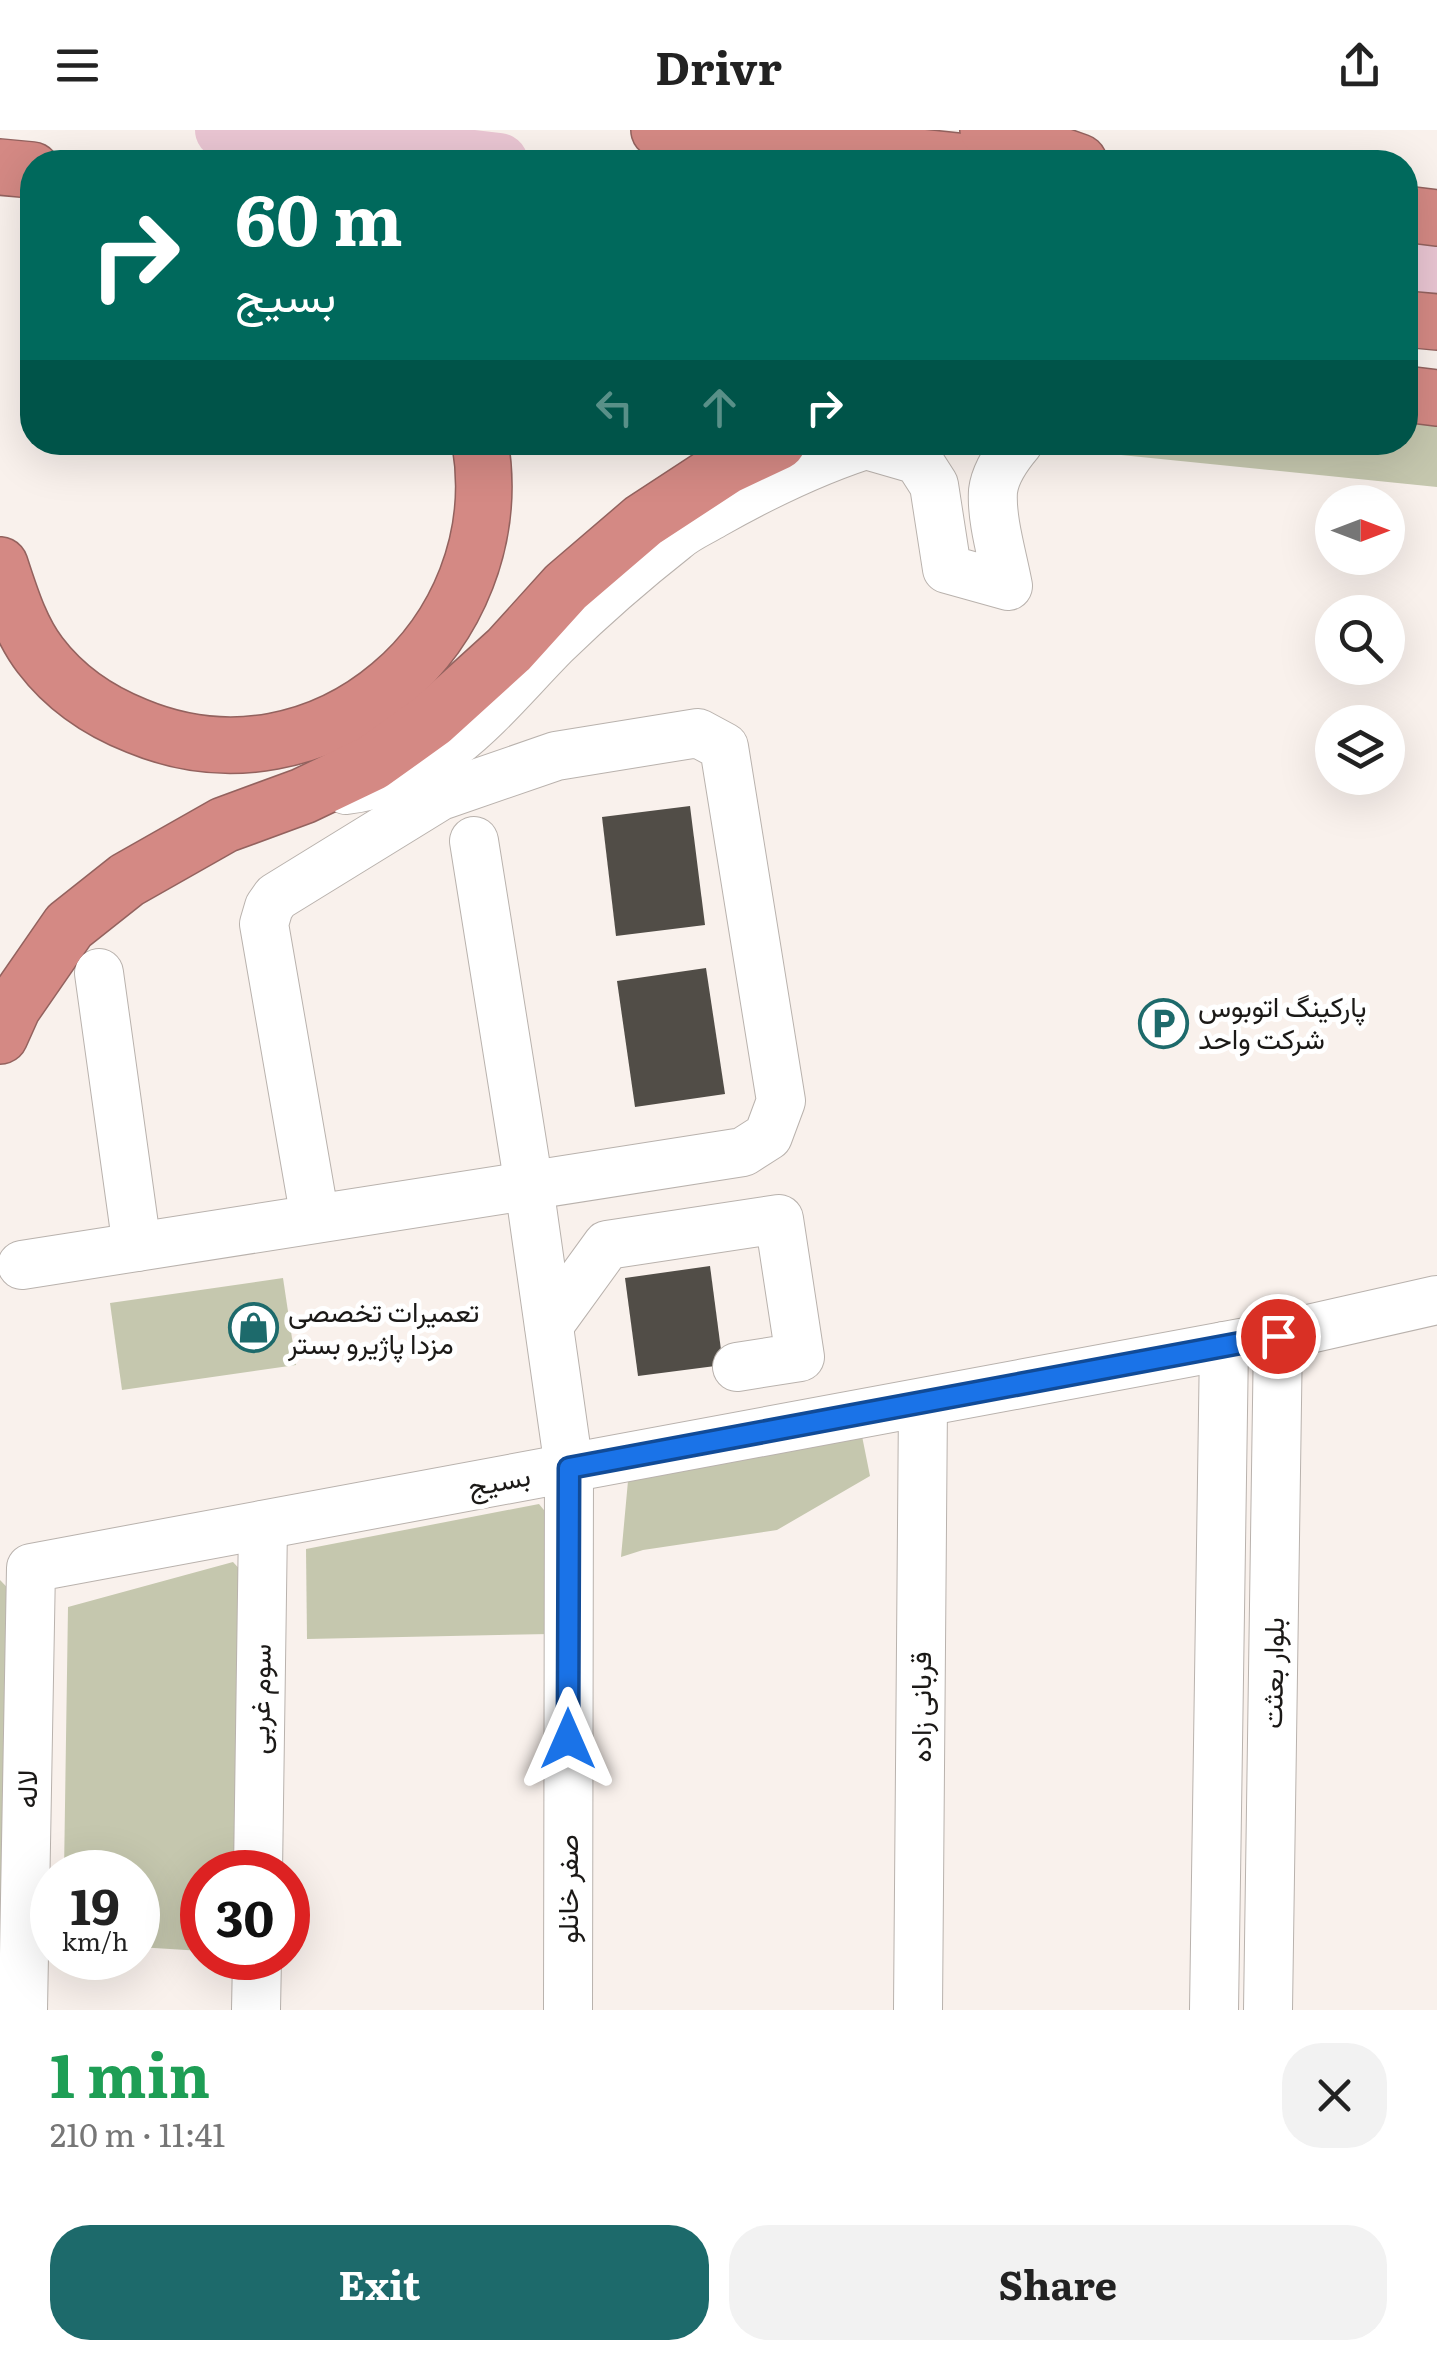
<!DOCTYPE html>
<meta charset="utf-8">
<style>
:root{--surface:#fff;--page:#f2f2f2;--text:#222;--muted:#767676;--accent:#1d6a6b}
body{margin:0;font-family:Literata,Vazirmatn,serif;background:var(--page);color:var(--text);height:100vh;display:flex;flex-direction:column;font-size:38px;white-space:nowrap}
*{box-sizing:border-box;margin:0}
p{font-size:32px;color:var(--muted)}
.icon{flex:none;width:55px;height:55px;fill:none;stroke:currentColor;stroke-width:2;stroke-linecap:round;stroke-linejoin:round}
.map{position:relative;height:1880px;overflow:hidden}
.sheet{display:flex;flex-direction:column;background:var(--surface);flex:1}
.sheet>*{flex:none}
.top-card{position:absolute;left:20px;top:20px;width:1398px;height:305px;border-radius:40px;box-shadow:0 10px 40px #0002;background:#00695c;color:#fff;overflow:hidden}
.needle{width:65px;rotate:90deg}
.tools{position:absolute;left:1315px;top:355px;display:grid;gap:20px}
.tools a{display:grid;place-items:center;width:90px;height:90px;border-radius:50%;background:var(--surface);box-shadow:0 10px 40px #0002;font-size:50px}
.speed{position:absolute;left:30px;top:1720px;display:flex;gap:20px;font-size:50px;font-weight:700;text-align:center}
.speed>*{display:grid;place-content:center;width:130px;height:130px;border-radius:50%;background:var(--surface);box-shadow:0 10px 40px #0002;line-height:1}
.speed small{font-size:25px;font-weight:400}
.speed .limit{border:15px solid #d22;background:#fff;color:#111}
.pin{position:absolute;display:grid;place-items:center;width:85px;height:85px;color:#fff;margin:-42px;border:5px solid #fff;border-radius:50%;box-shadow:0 2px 10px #0007}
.me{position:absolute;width:110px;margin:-55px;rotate:0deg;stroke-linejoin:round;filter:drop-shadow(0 0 8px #0008)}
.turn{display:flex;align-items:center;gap:35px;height:210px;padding:0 50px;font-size:45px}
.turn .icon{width:130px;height:130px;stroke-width:2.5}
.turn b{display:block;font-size:70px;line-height:85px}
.lanes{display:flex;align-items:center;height:95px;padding:0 50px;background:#0003;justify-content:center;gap:50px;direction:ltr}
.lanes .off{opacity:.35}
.round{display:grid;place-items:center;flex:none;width:105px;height:105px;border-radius:40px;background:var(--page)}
.head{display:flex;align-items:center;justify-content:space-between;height:170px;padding:0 50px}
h1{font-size:60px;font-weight:700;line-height:75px;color:#1e9e55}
.cta{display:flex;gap:20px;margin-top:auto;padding:20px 50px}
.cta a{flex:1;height:115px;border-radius:40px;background:var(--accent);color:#fff;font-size:40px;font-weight:700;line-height:115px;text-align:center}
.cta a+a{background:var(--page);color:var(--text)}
header{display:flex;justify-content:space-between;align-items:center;height:130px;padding:0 50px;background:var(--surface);font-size:45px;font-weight:700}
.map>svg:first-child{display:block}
.green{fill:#c5c7ae}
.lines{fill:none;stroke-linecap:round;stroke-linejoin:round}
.river{stroke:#e9c5d2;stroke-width:58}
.building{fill:#514d47}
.minor-casing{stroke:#b9b2ad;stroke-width:50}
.highway-casing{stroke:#93625e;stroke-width:58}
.minor{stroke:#fff;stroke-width:48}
.highway{stroke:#d48984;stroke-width:55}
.route-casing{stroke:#114b97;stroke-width:25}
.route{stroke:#1a73e8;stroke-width:18}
.labels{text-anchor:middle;stroke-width:10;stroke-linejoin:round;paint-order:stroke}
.poi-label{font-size:28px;fill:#1b1917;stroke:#fff;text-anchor:start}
.street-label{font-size:28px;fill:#1b1917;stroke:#fff}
</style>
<header><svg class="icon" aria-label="menu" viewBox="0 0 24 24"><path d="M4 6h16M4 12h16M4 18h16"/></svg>Drivr<svg class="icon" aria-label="share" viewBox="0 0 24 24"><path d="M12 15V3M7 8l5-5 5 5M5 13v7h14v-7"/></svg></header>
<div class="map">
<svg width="1437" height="1880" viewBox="0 0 1437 1880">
<rect width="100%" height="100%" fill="#f9f1ec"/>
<!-- green -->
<g class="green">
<path d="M1405 292 1437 293V357L1042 317 1044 312H1405Z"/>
<path d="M283 1148 296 1235 122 1260 110 1173Z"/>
<path d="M862 1306 870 1346 777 1400 643 1420 621 1427 628 1351Z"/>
<path d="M539 1374 557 1396 550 1504 307 1509 306 1419Z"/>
<path d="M233 1432 246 1446 237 1742H202V1821L138 1817V1742H64L68 1477Z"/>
<path d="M0 1450 22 1473 17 1782H0Z"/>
</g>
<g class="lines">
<!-- river -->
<g class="river">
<path d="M224 0 499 32"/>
<path d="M1405 140 1437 144"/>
</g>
</g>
<!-- building -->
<g class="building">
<path d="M690 676 705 795 616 806 602 687Z"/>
<path d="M706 838 725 964 635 977 617 851Z"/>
<path d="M710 1136 723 1235 638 1246 625 1148Z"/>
</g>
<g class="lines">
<defs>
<g id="minor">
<path d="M866 315 918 330 934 355 947 439 1008 456C1003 428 991 390 993 361 995 344 1008 325 1019 312"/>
<path d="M346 660C442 648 491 578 554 514 592 477 633 441 675 408 686 398 701 392 714 384 762 357 822 328 875 312"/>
<path d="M474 711 529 1056 569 1338 568 1880"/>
<path d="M99 843 137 1117"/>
<path d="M22 1135 743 1022 768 1006 781 971 724 617 698 603 556 626 440 666 276 767 269 777 264 794 315 1089"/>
<path d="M549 1195 607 1115 779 1089 800 1227 737 1237"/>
<path d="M258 1742 263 1395"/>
<path d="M23 1880 31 1438 1278 1206 1437 1170"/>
<path d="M256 1880 257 1828"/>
<path d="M918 1880 923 1273"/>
<path d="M1214 1880 1224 1216"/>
<path d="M1268 1880 1278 1206"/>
</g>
<g id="highway">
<path d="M659 0 967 32"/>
<path d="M988 0 1079 32"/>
<path d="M0 37 32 40"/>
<path d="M1405 84 1437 88"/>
<path d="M1405 189 1437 192"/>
<path d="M1405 264 1437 268"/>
<path d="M0 435C10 465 20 499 40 525 65 558 99 581 137 596 322 673 513 505 480 312"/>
<path d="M0 906 13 877 69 796 127 750 224 695 303 666 372 633 432 590 509 520 566 457 643 391 727 336 778 312"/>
</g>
</defs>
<!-- minor casing -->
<use href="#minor" class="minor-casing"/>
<!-- highway casing -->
<use href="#highway" class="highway-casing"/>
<!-- minor -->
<use href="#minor" class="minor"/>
<!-- highway -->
<use href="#highway" class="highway"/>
</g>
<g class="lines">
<defs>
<path id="route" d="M568 1609 569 1338 1278 1206"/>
</defs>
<!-- route casing -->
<use href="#route" class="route-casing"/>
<!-- route -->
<use href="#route" class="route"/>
</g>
<!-- icons -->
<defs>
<symbol id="parking-ring" viewBox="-11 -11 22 22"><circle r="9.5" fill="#fff" stroke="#1d6a6b" stroke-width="1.5"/><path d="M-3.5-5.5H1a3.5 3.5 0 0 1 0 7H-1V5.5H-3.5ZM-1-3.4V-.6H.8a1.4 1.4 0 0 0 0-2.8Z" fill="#1d6a6b"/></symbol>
<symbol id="shop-ring" viewBox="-11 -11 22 22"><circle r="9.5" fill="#fff" stroke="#1d6a6b" stroke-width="1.5"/><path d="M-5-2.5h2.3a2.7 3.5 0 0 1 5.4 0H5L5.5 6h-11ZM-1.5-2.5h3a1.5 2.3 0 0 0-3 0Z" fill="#1d6a6b"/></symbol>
</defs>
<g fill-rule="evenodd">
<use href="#parking-ring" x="1136" y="866" width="55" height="55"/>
<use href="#shop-ring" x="226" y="1170" width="55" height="55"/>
</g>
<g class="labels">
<!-- poi labels -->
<g class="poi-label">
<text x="1198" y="887">پارکینگ اتوبوس<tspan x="1198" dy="32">شرکت واحد</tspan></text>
<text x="288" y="1192">تعمیرات تخصصی<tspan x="288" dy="32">مزدا پاژیرو بستر</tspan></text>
</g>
<!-- street labels -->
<g class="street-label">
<text transform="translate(499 1351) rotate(-11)" y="10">بسیج</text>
<text transform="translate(1273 1543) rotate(-89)" y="10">بلوار بعثت</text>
<text transform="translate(260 1569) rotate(-89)" y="10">سوم غربی</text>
<text transform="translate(921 1577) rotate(-90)" y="10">قربانی زاده</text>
<text transform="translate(27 1659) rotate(-89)" y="10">لاله</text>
<text transform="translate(568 1759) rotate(-90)" y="10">صفر خانلو</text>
</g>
</g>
</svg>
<div class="tools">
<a><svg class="needle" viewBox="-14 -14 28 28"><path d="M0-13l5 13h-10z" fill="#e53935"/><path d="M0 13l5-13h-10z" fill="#767676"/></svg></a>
<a><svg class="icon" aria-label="search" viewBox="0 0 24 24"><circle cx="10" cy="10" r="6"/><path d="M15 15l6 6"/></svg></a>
<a><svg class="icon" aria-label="layers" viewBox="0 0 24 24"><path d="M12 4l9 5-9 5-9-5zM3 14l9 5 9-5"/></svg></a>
</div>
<div class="speed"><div>19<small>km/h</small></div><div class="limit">30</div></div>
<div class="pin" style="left:1278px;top:1206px;background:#d93025"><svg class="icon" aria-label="arrive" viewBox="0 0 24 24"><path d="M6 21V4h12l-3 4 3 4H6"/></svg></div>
<svg class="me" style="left:568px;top:1609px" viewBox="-20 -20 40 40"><path d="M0-17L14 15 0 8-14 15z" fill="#1a73e8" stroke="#fff" stroke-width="4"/></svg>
<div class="top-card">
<div class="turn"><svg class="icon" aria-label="right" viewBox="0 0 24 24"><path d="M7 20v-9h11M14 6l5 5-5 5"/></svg><div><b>60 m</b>بسیج</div></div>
<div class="lanes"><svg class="icon off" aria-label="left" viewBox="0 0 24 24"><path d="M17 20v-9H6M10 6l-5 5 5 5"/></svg><svg class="icon off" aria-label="ahead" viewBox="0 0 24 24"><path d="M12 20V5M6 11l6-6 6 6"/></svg><svg class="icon" aria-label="right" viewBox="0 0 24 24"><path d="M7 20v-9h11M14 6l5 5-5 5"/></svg></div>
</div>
</div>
<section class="sheet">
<div class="head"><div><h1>1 min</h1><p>210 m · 11:41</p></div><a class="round"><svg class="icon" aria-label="close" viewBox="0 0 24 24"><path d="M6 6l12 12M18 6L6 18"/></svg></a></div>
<div class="cta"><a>Exit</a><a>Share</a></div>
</section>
